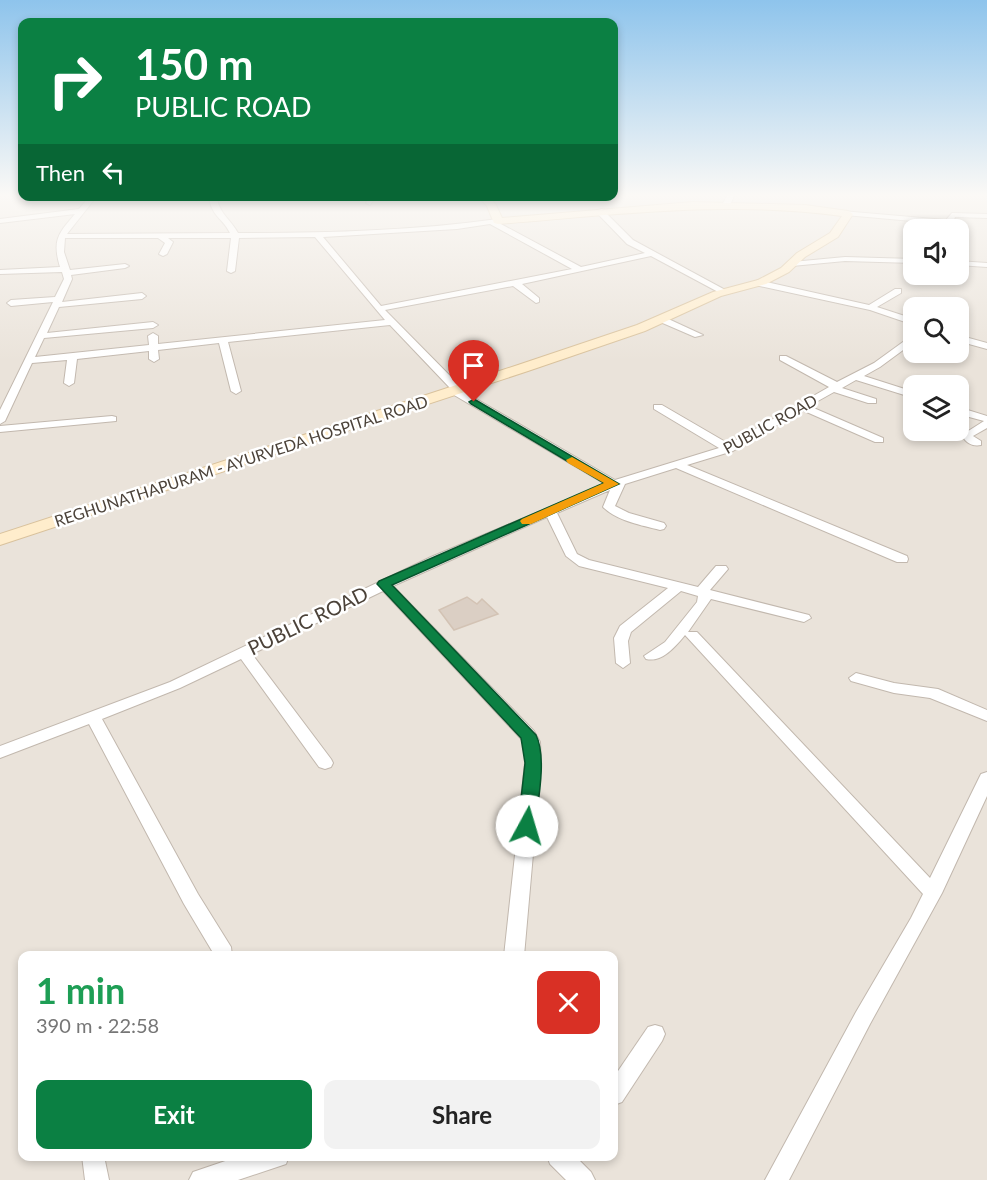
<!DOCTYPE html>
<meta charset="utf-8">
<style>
:root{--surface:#fff;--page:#f2f2f2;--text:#222;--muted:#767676;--accent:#0b8043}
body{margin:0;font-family:Lato,sans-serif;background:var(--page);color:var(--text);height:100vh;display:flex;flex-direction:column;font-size:22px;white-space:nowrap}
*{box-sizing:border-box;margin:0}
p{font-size:20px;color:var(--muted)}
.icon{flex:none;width:33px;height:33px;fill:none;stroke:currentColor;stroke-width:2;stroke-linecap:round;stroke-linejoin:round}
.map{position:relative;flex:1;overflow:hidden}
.sheet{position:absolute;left:18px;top:951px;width:600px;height:210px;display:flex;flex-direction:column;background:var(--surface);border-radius:12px;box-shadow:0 3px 9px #0003}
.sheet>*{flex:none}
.top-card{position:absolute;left:18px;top:18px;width:600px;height:183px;border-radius:12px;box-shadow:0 3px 9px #0003;background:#0b8043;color:#fff;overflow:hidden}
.buttons{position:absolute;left:903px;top:219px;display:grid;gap:12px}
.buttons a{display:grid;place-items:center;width:66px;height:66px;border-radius:12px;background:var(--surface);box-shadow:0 3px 9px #0003;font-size:30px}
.pin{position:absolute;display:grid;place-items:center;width:51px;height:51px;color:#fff;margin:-62px -26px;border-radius:50% 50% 50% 0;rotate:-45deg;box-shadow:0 0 6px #0007}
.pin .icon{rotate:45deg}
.me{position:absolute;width:66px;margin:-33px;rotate:6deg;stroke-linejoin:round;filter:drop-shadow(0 0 4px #0008)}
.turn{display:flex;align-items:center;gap:21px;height:126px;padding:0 18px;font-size:27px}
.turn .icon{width:78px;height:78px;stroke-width:2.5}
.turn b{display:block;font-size:42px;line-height:51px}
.then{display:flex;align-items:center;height:57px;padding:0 18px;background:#0003;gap:12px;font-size:22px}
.round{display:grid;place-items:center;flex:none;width:63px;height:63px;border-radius:12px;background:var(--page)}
.head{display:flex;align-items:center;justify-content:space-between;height:102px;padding:0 18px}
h1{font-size:36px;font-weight:700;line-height:45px;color:#1e9e55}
.button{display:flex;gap:12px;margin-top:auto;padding:12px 18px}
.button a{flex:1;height:69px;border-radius:12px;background:var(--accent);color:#fff;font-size:24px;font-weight:700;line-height:69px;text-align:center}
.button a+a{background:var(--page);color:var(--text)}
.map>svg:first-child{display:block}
.residential{fill:#eae3da;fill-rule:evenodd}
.building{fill:#dbcfc4;stroke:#d3c3b4;stroke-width:1.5}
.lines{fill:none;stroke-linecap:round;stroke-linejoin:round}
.minor-casing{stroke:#c2b8ae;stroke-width:2}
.secondary-casing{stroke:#d9c29d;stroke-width:2}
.minor{fill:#fff;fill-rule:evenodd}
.secondary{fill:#ffedcc;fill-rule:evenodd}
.route{fill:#0b8043;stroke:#07532c;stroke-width:1.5}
.slow{fill:#f59e0b}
.labels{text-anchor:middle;stroke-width:5;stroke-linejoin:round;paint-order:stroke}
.far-street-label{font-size:16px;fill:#4b4239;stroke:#fff}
.street-label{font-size:20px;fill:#4b4239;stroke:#fff}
</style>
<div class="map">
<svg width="987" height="1180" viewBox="0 0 987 1180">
<rect width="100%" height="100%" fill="#f6f2ec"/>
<!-- residential -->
<path class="residential" d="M0 196H987V1180H0ZM914 230H958V274H914ZM914 308H958V352H914ZM914 386H958V430H914ZM22 956H614V1156H22Z"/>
<!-- building -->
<path class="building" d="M467 597 477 604 482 599 498 614 454 630 439 610Z"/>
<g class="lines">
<defs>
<g id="minor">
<path d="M90 196H97L67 234 230 233C222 217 214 219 209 199L213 197 217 199C220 214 231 220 238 233 324 233 412 231 498 219L502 221 499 223 581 267 645 253 627 244 595 211 602 209 633 240 729 292 722 294 651 256 522 284 539 298V302L536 303 513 286 385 310 461 387V390L615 480 719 448 654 409V405H662L729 444 829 387 780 360V356H786L837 382 874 363 914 334V342L880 367 864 376 914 392V398L856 380 842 388 876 399V403H868L834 392 809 406 883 438V442H875L802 410 733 451 687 465 907 556 908 559 907 562H897L676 468 625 484 615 506 629 513 664 523 666 526 664 529 660 530C641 525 617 521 603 507L610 490 557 513 577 554 589 560 698 587 716 566H726L728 569 710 590 809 615 811 618 804 622 711 599 688 632H697L930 878 979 778 981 774 987 772V796L942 893 870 1024 789 1180H765L856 1012 911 918 923 894 685 635C676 646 662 663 646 659L644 656 665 642 697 602 698 596 681 591 631 632 628 641 630 663 623 668 616 663 614 638 620 626 668 588 579 566 566 556 547 517 393 586 534 731 540 742 541 763 524 956H504L525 763 524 742 383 591 252 654 331 759 333 763 331 767 325 769 319 767 241 659 180 688 102 719 198 894 231 947 232 956H215L184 904 89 724 0 758V746L170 682 431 557 605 484 449 392 448 390 450 388 390 325 228 342 241 391 236 394 231 391 219 343 158 350 159 359 154 362 149 359V351L77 359 74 383 69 386 64 383 67 360 32 363 5 421 0 424V410L53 302 11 306 7 303 11 300 55 297 64 279 62 272 0 274V270L60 267C52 240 58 234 75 214L0 223V219L79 209ZM490 224 572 269 381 306 323 237 457 229ZM315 237 385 320 158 344V336L153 333 148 336 149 345 35 357 44 338 153 328 158 325 153 322 47 333 59 307 142 299 146 296 142 293 62 302 72 279 71 275 125 268 129 266 125 264 70 270 64 252 65 238H158L165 243 159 254 163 256 167 254 173 242 168 238H231L227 271 231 273 235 271 239 238Z"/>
<path d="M369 196H376L370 205 366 203Z"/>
<path d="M727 196H734L730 205 726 207 722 205Z"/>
<path d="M842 211 946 220 952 213 987 214V218L955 217 953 223 946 224 845 215H842Z"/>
<path d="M845 257 914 259V263L845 261 792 266 788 264 792 262Z"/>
<path d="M958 261 987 263V267L958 265Z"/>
<path d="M758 280 869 305 895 289H901V293L877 307 914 319V325L870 310 755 285 754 283Z"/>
<path d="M658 317H664L703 335 695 337 658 321Z"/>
<path d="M958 335 987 343V349L958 341Z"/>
<path d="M958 407 987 416V428L973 436 981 441V445C972 447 965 442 962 435L984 421 958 414Z"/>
<path d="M112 416 116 417V421L0 432V426Z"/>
<path d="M856 673 894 683 938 689 987 710V721L930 698 894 693 851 681 849 678Z"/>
<path d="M655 1025 662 1027 665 1034 662 1041 622 1102 614 1105V1077L648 1027Z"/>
<path d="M82 1156H104L109 1180H85Z"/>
<path d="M240 1156H289L286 1164 238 1180H189L193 1172Z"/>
<path d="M547 1156H575L591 1172 595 1180H566L550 1164Z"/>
</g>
<path id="secondary" d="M478 196H488L496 205 502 218 693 202 805 205 848 211 853 214 838 237 805 257 789 272 766 284 721 296 645 331 528 371 0 545V534L518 365 637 325 713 292 758 280 781 268 797 253 830 233 842 216C727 200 612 215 498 224L494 223 487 206Z"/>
</defs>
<!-- minor casing -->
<use href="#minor" class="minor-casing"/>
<!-- secondary casing -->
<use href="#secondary" class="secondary-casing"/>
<!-- minor -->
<use href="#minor" class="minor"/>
<!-- secondary -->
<use href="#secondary" class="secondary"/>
</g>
<!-- sky -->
<linearGradient id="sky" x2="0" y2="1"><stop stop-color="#8ec4ec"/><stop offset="0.54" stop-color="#fbf9f6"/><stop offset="1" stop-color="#fbf9f6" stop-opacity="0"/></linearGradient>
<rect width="987" height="361" fill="url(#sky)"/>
<!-- route -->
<path class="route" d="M474 399 619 484 392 585 536 735C547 757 538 801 535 826L533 831 527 833 520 831 518 826 525 763 521 738 377 584 379 581 604 483 471 404 469 402Z"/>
<!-- slow -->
<path class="slow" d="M572 457 619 484 531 524H522L520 521 522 519 604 483 568 463 566 460Z"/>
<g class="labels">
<!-- far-street labels -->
<g class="far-street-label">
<text transform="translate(770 424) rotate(-29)" y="6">PUBLIC ROAD</text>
<text transform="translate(241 461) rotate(-18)" y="6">REGHUNATHAPURAM - AYURVEDA HOSPITAL ROAD</text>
</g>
<!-- street labels -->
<g class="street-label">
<text transform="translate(308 621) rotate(-26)" y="7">PUBLIC ROAD</text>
</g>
</g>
</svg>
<div class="buttons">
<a><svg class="icon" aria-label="sound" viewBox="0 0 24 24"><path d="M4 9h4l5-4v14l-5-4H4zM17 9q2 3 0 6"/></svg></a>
<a><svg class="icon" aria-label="search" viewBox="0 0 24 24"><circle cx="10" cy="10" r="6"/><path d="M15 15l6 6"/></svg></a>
<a><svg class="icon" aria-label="layers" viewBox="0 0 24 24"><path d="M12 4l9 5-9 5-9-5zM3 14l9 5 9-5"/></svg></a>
</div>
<div class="pin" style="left:474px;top:402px;background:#d93025"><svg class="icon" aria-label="arrive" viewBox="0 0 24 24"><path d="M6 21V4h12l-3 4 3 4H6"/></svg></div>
<svg class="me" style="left:527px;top:826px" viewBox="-20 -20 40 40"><circle r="19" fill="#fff"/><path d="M0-13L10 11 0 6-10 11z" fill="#0b8043"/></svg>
<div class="top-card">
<div class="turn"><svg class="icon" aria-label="right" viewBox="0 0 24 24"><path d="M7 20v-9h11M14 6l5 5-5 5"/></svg><div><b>150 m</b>PUBLIC ROAD</div></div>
<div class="then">Then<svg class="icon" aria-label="left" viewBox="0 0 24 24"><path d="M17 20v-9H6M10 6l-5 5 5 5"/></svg></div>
</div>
<section class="sheet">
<div class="head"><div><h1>1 min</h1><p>390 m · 22:58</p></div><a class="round" style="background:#d93025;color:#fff"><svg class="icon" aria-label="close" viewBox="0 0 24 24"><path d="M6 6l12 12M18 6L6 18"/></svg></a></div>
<div class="button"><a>Exit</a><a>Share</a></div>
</section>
</div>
